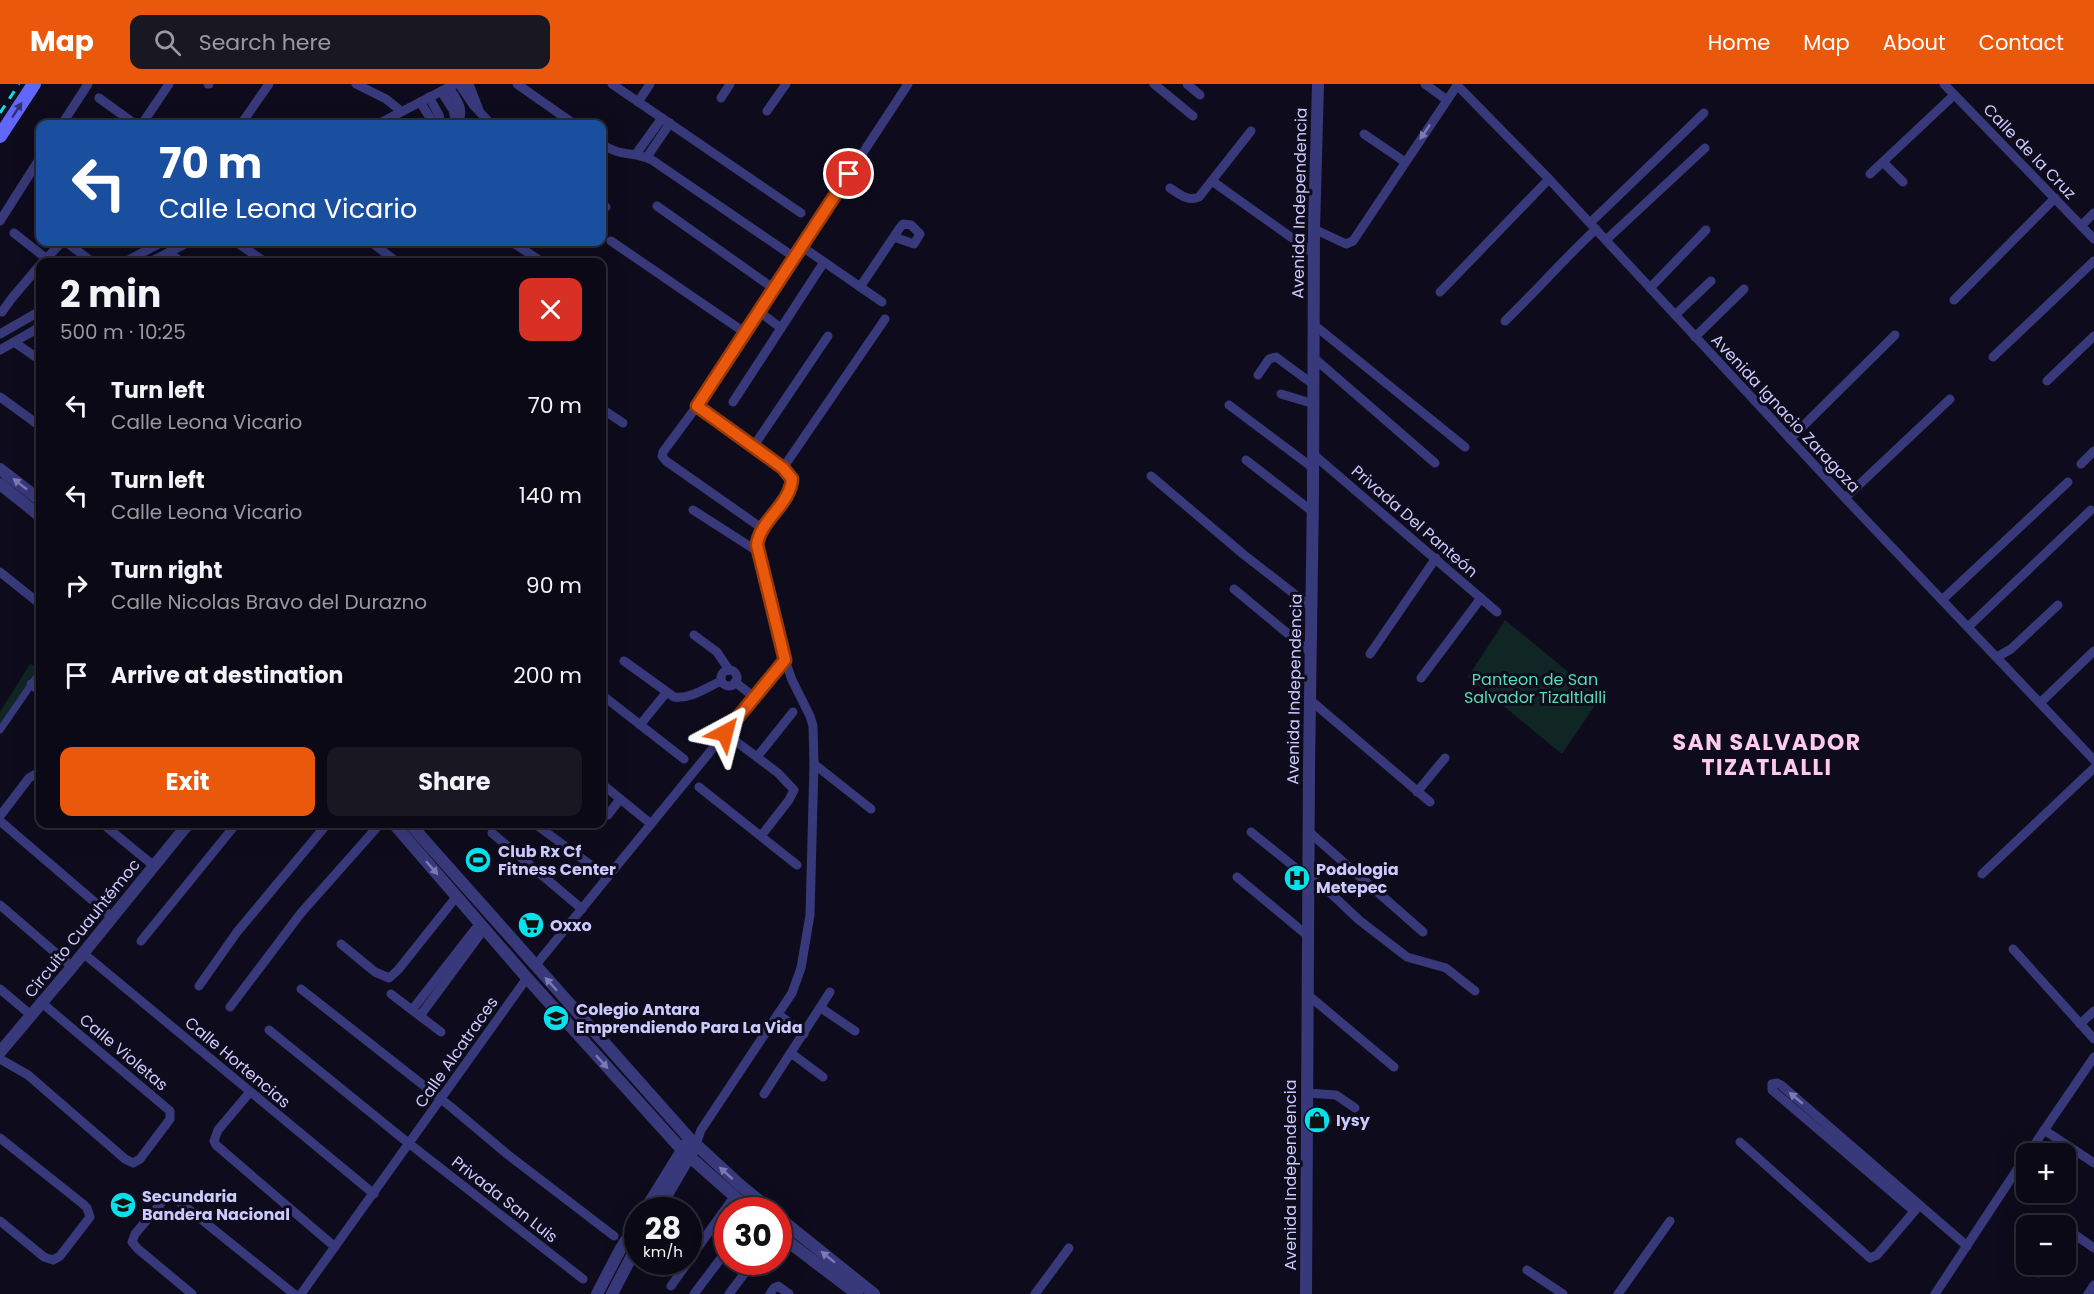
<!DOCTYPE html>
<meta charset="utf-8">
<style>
:root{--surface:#0a0915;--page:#181722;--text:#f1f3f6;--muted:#999aa0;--line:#2a2a34;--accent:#ea580c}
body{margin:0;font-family:Poppins,sans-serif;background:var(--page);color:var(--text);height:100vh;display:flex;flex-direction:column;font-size:22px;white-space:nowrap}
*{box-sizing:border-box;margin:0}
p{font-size:20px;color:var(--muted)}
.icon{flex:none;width:33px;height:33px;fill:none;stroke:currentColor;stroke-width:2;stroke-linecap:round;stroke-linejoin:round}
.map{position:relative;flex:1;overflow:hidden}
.panel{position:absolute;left:36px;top:174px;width:570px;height:570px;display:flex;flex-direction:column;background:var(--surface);border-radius:12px;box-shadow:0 6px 24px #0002,0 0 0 2px var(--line)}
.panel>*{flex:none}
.hud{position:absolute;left:36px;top:36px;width:570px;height:126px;border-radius:12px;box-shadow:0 6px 24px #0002,0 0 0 2px var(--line);background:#1a4fa0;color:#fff;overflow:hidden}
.tools{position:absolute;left:2016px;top:1059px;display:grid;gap:12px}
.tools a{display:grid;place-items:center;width:60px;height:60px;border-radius:12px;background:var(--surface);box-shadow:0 6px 24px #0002,0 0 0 2px var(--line);font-size:30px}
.speed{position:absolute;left:624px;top:1113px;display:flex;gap:12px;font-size:30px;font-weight:700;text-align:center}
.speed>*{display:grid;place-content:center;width:78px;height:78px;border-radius:50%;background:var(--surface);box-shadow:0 6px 24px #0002,0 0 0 2px var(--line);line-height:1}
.speed small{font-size:15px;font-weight:400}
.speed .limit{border:9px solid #d22;background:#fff;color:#111}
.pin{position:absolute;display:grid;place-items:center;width:51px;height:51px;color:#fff;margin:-26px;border:3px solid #fff;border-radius:50%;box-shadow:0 2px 6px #0007}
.me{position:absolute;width:66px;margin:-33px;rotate:38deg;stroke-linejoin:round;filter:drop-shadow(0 0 4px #0008)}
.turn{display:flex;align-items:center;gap:21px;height:126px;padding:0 24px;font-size:27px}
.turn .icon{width:78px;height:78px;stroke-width:2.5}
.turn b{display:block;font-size:42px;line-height:51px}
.round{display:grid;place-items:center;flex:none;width:63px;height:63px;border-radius:12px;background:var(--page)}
.headline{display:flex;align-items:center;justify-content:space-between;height:102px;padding:0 24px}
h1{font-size:36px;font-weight:700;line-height:45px}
.button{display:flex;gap:12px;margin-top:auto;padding:12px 24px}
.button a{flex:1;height:69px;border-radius:12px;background:var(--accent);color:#fff;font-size:24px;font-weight:700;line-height:69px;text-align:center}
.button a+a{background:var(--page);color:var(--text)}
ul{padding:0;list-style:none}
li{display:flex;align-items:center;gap:18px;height:90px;padding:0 24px}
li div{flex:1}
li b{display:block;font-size:22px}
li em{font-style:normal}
header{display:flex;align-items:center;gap:36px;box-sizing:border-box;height:84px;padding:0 30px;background:var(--accent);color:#fff}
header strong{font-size:28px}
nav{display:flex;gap:33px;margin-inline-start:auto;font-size:21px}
.search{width:420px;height:54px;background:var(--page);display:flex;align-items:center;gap:15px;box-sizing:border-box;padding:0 21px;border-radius:12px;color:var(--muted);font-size:22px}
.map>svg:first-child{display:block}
.green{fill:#0f2624}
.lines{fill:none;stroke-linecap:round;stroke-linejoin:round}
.pedestrian{stroke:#38397a;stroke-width:7}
.minor{stroke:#38397a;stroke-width:9}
.tertiary{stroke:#38397a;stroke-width:12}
.secondary{stroke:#6267fb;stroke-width:14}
.rail{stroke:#06e1ec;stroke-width:3;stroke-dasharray:9 8;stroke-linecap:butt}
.oneway{fill:#303075}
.oneway2{fill:#7b7ab5}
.route-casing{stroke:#983908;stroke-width:15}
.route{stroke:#ea580c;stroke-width:10}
.labels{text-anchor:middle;stroke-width:6;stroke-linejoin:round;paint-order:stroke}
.street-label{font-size:16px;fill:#ccc9fe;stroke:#0e0c1c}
.park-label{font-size:16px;fill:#58dab2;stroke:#0e0c1c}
.poi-label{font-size:16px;font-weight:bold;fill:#ccc9fe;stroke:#0e0c1c;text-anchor:start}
.district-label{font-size:22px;font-weight:bold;letter-spacing:1.5px;fill:#fecbee;stroke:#0e0c1c}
</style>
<header>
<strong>Map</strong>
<div class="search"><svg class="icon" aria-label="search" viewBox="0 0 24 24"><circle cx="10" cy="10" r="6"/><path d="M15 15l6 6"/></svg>Search here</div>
<nav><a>Home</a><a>Map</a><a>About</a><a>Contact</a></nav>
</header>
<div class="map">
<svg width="2094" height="1210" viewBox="0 0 2094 1210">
<rect width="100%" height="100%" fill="#0e0c1c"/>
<!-- green -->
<g class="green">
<path d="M1505 536 1600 614 1562 670 1468 593Z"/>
<path d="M30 580 40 585 0 641V628Z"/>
</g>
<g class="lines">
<!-- pedestrian -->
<path class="pedestrian" d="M0 646 40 588"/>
<!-- minor -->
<g class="minor">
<path d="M208 0H209"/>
<path d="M356 0 386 15 401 27"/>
<path d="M459 0 474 22 491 40"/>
<path d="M469 0 479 26"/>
<path d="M517 0 574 40"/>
<path d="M612 0 801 129"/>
<path d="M1154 0 1193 32"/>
<path d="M1187 0 1200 11"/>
<path d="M1425 0 1447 16"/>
<path d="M1944 0 2094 155"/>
<path d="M1457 1 1549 95 1845 414 2094 676"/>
<path d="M449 3C457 16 466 26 457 40"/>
<path d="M441 7 453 26 456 40"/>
<path d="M429 13 439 31 441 40"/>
<path d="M99 14 135 40"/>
<path d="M721 14 730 0"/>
<path d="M420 18 434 40"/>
<path d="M638 18 650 0"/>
<path d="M767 27 786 0"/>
<path d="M62 40 88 0"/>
<path d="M142 40 169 0"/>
<path d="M241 40 269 0"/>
<path d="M378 40 455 0"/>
<path d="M1364 50 1405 78"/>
<path d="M602 60C619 73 635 67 652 76L794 173"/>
<path d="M636 70 662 34"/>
<path d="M647 73 670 39"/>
<path d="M1883 78 1903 98"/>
<path d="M1870 90 1954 11"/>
<path d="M1212 97 1313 169"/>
<path d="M1170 104C1179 110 1188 118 1199 113L1251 47"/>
<path d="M602 120 606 123"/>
<path d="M657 122 773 204"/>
<path d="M0 137 40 74"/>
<path d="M1590 139 1704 29"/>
<path d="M2081 142 2094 129"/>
<path d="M1314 145 1346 160 1353 157 1458 0"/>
<path d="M14 149 47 175"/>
<path d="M1606 156 1705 64"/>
<path d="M611 157 744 248"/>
<path d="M66 158 91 177"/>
<path d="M236 158 265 178"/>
<path d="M371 158 397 178"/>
<path d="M512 158 542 178"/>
<path d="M801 162 882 218"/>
<path d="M168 169 182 178"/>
<path d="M43 178 62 158"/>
<path d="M125 178 162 158"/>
<path d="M150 178 189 158"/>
<path d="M860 203 899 145 903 140 911 141 920 150 914 160 894 153"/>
<path d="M1650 204 1706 146"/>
<path d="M1440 208 1549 95"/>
<path d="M1954 216 2055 114"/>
<path d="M758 227 781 244"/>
<path d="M2 228 12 214 40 181"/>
<path d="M1675 231 1711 197"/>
<path d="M1505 237C1536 207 1564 175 1596 145"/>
<path d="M1313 240 1465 363"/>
<path d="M0 250 40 227"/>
<path d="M1695 253 1744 205"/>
<path d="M14 258 40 276"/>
<path d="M0 266 40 243"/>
<path d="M1993 273 2094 177"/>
<path d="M1314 274 1435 379"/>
<path d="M1258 291 1269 275 1276 273 1314 301"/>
<path d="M2047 297 2094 252"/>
<path d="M1281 310 1314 320"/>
<path d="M0 313 40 342"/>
<path d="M733 318 824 178"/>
<path d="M1229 321 1313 384"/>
<path d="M602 325 623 339"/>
<path d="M1790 355 1895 251"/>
<path d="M753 363 828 252"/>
<path d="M1313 370 1497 528"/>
<path d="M1246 376 1313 428"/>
<path d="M2081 380 2094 367"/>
<path d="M783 384 885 235"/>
<path d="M1151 392 1243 470 1311 523"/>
<path d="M1845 414 1950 315"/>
<path d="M693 426 757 467"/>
<path d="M763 445 666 377 662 372 663 368 697 322 908 0"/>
<path d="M0 488 40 520"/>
<path d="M1234 505 1310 568"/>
<path d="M1942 516 2068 398"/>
<path d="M1968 543 2091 426"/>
<path d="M694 551 717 568 729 586"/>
<path d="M1370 570 1436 474"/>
<path d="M1997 573 2011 565 2058 521"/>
<path d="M624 577 674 613C691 615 706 604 721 597"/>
<circle cx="729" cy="594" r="8"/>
<path d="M1421 594 1481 514"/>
<path d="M735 598 754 613"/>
<path d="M31 600 40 608"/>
<path d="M602 611 684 675"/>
<path d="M1309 615 1430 718"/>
<path d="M2040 619 2094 567"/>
<path d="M640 641 666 609"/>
<path d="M725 649 778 689 794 706 789 716 761 752"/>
<path d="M757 673 793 628"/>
<path d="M814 680 871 725"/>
<path d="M602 700 651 740"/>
<path d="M699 703 797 781"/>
<path d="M1417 708 1445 674"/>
<path d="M608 731 620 715"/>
<path d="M0 732 29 694 36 690H40"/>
<path d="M0 737 112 833"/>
<path d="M103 740 154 782"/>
<path d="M535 740 607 793"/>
<path d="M1308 747 1423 848"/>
<path d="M1251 748 1308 794 1324 803 1359 836 1407 873 1446 884 1475 907"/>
<path d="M492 749 582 825"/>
<path d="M1982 790 2094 684"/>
<path d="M1237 793 1308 852"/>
<path d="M0 821 72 883"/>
<path d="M141 857 236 740"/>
<path d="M341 860 375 888 389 894 398 886 457 812"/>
<path d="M2013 865 2094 955"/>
<path d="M83 869 374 1110"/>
<path d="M535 882 785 576"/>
<path d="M199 902 237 848 327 740"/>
<path d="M0 905 32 932"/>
<path d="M301 905 451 1023 507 1070 614 1152"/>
<path d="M391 910 441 948"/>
<path d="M1308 911 1394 983"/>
<path d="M230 923 301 829 380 740"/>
<path d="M821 924 855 947"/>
<path d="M412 926 480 839"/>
<path d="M778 930 804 950"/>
<path d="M420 932 484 845"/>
<path d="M2080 940 2094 927"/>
<path d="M269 946 402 1054 583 1195"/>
<path d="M791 969 823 993"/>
<path d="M0 975 28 991 125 1075 133 1079 140 1075 170 1035V1027L42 919"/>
<path d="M250 1008 218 1046 214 1057 216 1061 335 1163"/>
<path d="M1307 1009 1336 1011 1355 1024"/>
<path d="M764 1010 830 908"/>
<path d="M2044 1046 2094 1079"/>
<path d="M0 1054 83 1120 87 1124 90 1133 60 1172 53 1176 44 1173 0 1137"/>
<path d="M1740 1058 1870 1174 1877 1171 1918 1123"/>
<path d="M696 1060 701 1046 792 909 801 884 810 831 814 680 813 642 810 632 792 596 785 576 757 461C760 436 790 421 792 395L783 384 697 322"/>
<path d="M2028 1070 2094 973"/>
<path d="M1914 1127 1772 1006V1000L1777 999 1781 1001 1967 1162"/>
<path d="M2066 1151 2074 1150 2094 1164"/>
<path d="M688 1177 734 1113"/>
<path d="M1527 1186 1563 1210"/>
<path d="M2038 1189 2044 1180"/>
<path d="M671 1202 688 1178"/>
<path d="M192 1210 138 1165 132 1158 135 1150 167 1112 176 1115 294 1210"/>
<path d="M301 1210 527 894"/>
<path d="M694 1210 728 1165"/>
<path d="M729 1210 753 1178"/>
<path d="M770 1210 774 1204 778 1202 789 1210"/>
<path d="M1035 1210 1069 1164"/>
<path d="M1618 1210 1670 1137"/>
<path d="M1935 1210 2026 1072"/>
<path d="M2088 1210 2094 1201"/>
</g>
<!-- tertiary -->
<g class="tertiary">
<path d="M0 385 40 416"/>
<path d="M0 400 40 432"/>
<path d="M394 740 527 894 682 1066 750 1126"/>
<path d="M410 740 689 1054 740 1101 771 1126"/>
<path d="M0 968 72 883 188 740"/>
<path d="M645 1126 686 1060"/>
<path d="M658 1126 692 1068"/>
<path d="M778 1133 874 1210"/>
<path d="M778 1150 857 1210"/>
<path d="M597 1210 621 1164 638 1138"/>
<path d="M612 1210 638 1160"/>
<path d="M1306 1210 1309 683 1313 413 1314 145 1318 0"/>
</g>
<!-- secondary -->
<path class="secondary" d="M0 52 34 0"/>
<!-- rail -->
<path class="rail" d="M0 29 19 0"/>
</g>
<!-- one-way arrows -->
<defs><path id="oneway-solid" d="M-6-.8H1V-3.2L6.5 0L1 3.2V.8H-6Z" transform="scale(1.5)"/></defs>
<use class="oneway" href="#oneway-solid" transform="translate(17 26) rotate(-57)"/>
<g class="oneway2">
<use href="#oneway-solid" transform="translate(1425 48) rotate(124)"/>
<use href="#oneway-solid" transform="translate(20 400) rotate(-142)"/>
<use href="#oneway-solid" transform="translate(432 784) rotate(49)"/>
<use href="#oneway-solid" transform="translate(551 900) rotate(-132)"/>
<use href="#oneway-solid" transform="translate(602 978) rotate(48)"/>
<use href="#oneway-solid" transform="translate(1796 1014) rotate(-140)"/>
<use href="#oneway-solid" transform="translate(726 1089) rotate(-138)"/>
<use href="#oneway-solid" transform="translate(828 1173) rotate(-141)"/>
</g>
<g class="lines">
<defs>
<path id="route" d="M725 649 785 576 757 461C760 436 790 421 792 395L783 384 697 322 849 90"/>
</defs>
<!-- route casing -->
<use href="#route" class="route-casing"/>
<!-- route -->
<use href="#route" class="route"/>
</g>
<!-- icons -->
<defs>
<symbol id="stadium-disc" viewBox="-11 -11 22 22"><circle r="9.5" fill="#06e1ec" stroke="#0e0c1c"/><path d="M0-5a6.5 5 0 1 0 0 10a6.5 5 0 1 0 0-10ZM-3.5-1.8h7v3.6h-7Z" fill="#111"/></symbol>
<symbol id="hospital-disc" viewBox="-11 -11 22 22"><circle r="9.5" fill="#06e1ec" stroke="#0e0c1c"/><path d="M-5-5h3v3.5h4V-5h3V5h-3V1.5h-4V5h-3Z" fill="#111"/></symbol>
<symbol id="supermarket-disc" viewBox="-11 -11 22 22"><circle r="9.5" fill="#06e1ec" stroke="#0e0c1c"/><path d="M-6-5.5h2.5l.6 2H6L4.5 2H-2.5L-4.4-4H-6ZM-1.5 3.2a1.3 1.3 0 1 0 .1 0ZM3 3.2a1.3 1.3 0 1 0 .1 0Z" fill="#111"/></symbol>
<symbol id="school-disc" viewBox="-11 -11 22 22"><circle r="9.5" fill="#06e1ec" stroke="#0e0c1c"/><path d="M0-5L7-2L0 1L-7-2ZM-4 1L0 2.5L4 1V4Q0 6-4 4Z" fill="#111"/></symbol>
<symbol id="shop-disc" viewBox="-11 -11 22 22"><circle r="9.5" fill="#06e1ec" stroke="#0e0c1c"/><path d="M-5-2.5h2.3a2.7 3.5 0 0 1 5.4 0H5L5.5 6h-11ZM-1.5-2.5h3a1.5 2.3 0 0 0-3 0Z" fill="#111"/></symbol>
</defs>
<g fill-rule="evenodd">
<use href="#stadium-disc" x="463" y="761" width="30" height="30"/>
<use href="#hospital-disc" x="1282" y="779" width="30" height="30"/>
<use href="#supermarket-disc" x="516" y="826" width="30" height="30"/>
<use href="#school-disc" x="541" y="919" width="30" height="30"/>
<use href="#shop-disc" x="1302" y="1021" width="30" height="30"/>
<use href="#school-disc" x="108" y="1106" width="30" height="30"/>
</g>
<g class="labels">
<!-- street labels -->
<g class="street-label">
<text transform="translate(2030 67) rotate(46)" y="6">Calle de la Cruz</text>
<text transform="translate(1299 119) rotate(-89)" y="6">Avenida Independencia</text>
<text transform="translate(1786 329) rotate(47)" y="6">Avenida Ignacio Zaragoza</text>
<text transform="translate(1415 437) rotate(41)" y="6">Privada Del Panteón</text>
<text transform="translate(1294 605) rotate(-89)" y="6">Avenida Independencia</text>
<text transform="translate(82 844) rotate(-51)" y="6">Circuito Cuauhtémoc</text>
<text transform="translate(124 968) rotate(40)" y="6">Calle Violetas</text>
<text transform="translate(456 968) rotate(-55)" y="6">Calle Alcatraces</text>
<text transform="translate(238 978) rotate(40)" y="6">Calle Hortencias</text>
<text transform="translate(1290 1091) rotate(-90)" y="6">Avenida Independencia</text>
<text transform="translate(505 1115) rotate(38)" y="6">Privada San Luis</text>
</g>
<!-- park labels -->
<g class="park-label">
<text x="1535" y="601">Panteon de San<tspan x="1535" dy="18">Salvador Tizaltlalli</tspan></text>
</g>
<!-- poi labels -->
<g class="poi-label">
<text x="498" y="773">Club Rx Cf<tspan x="498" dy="18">Fitness Center</tspan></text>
<text x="1316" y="791">Podologia<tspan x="1316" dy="18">Metepec</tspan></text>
<text x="550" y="847">Oxxo</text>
<text x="576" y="931">Colegio Antara<tspan x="576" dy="18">Emprendiendo Para La Vida</tspan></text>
<text x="1336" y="1042">Iysy</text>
<text x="142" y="1118">Secundaria<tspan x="142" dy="18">Bandera Nacional</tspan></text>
</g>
<!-- district labels -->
<g class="district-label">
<text x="1767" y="666">SAN SALVADOR<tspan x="1767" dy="25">TIZATLALLI</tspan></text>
</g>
</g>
</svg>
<div class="tools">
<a>+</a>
<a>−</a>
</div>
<div class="speed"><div>28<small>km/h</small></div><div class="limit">30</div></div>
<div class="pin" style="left:849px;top:90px;background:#d93025"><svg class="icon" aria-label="arrive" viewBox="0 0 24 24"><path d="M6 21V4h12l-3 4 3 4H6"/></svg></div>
<svg class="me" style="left:725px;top:649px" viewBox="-20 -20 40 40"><path d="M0-17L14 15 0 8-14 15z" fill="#ea580c" stroke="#fff" stroke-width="4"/></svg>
<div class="hud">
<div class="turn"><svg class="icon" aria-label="left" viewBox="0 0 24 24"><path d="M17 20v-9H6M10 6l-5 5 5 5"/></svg><div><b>70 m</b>Calle Leona Vicario</div></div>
</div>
<section class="panel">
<div class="headline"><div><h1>2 min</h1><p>500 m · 10:25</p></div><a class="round" style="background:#d93025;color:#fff"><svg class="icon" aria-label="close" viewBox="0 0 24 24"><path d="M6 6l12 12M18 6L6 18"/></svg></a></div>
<ul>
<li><svg class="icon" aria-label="left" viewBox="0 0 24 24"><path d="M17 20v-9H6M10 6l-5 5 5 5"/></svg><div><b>Turn left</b><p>Calle Leona Vicario</p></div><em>70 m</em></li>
<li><svg class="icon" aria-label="left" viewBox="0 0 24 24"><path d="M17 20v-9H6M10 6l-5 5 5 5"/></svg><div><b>Turn left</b><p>Calle Leona Vicario</p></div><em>140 m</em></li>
<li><svg class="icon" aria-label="right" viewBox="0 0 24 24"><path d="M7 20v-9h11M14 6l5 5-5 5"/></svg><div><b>Turn right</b><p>Calle Nicolas Bravo del Durazno</p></div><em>90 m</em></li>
<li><svg class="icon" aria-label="arrive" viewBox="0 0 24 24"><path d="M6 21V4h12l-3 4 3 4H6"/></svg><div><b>Arrive at destination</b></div><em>200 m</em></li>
</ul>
<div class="button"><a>Exit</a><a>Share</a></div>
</section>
</div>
